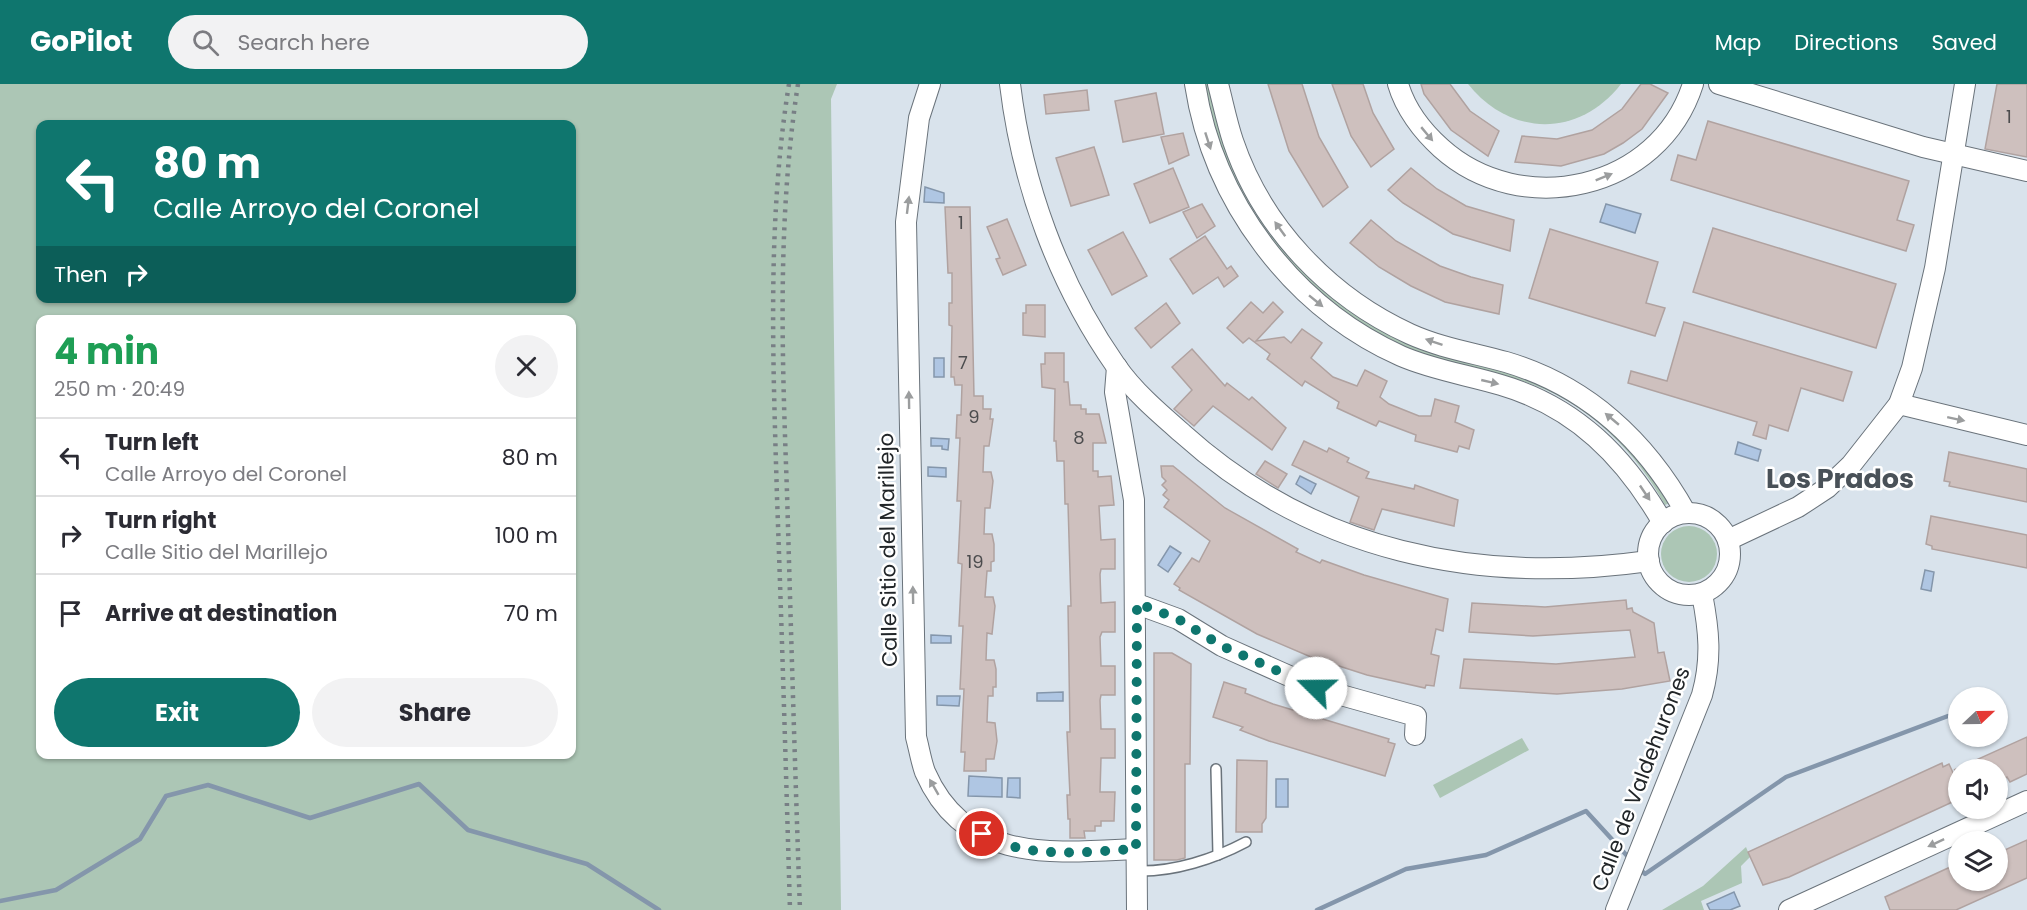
<!DOCTYPE html>
<meta charset="utf-8">
<style>
:root{--surface:#fff;--page:#f2f2f3;--text:#2b2b33;--muted:#7c7c81;--line:#e1e1e2;--accent:#0f766e}
body{margin:0;font-family:Poppins,sans-serif;background:var(--page);color:var(--text);height:100vh;display:flex;flex-direction:column;font-size:22px;white-space:nowrap}
*{box-sizing:border-box;margin:0}
p{font-size:20px;color:var(--muted)}
.icon{flex:none;width:33px;height:33px;fill:none;stroke:currentColor;stroke-width:2;stroke-linecap:round;stroke-linejoin:round}
.map{position:relative;flex:1;overflow:hidden}
.details{position:absolute;left:36px;top:231px;width:540px;height:444px;display:flex;flex-direction:column;background:var(--surface);border-radius:12px;box-shadow:0 2px 4px #0004}
.details>*{flex:none}
.hud{position:absolute;left:36px;top:36px;width:540px;height:183px;border-radius:12px;box-shadow:0 2px 4px #0004;background:#0f766e;color:#fff;overflow:hidden}
.needle{width:39px;rotate:68deg}
.fabs{position:absolute;left:1948px;top:603px;display:grid;gap:12px}
.fabs a{display:grid;place-items:center;width:60px;height:60px;border-radius:50%;background:var(--surface);box-shadow:0 2px 4px #0004;font-size:30px}
.pin{position:absolute;display:grid;place-items:center;width:51px;height:51px;color:#fff;margin:-26px;border:3px solid #fff;border-radius:50%;box-shadow:0 2px 6px #0007}
.me{position:absolute;width:66px;margin:-33px;rotate:292deg;stroke-linejoin:round;filter:drop-shadow(0 0 4px #0008)}
.turn{display:flex;align-items:center;gap:21px;height:126px;padding:0 18px;font-size:27px}
.turn .icon{width:78px;height:78px;stroke-width:2.5}
.turn b{display:block;font-size:42px;line-height:51px}
.then{display:flex;align-items:center;height:57px;padding:0 18px;background:#0003;gap:12px;font-size:22px}
.round{display:grid;place-items:center;flex:none;width:63px;height:63px;border-radius:32px;background:var(--page)}
.summary{display:flex;align-items:center;justify-content:space-between;height:102px;padding:0 18px}
h1{font-size:36px;font-weight:700;line-height:45px;color:#1e9e55}
.primary-button{display:flex;gap:12px;margin-top:auto;padding:12px 18px}
.primary-button a{flex:1;height:69px;border-radius:36px;background:var(--accent);color:#fff;font-size:24px;font-weight:700;line-height:69px;text-align:center}
.primary-button a+a{background:var(--page);color:var(--text)}
ul{padding:0;list-style:none}
li{display:flex;align-items:center;gap:18px;height:78px;padding:0 18px;border-top:2px solid var(--line)}
li div{flex:1}
li b{display:block;font-size:22px}
li em{font-style:normal}
header{display:flex;align-items:center;gap:36px;box-sizing:border-box;height:84px;padding:0 30px;background:var(--accent);color:#fff}
header strong{font-size:28px}
nav{display:flex;gap:33px;margin-inline-start:auto;font-size:21px}
.search{width:420px;height:54px;background:var(--page);display:flex;align-items:center;gap:15px;box-sizing:border-box;padding:0 21px;border-radius:33px;color:var(--muted);font-size:22px}
.map>svg:first-child{display:block}
.green{fill:#acc6b5;fill-rule:evenodd}
.water{fill:#afc6e3;stroke:#8496ab;stroke-width:1.5}
.lines{fill:none;stroke-linecap:round;stroke-linejoin:round}
.stream{stroke:#8496ab;stroke-width:4.5}
.building{fill:#cec0be;stroke:#b0a2a0;stroke-width:1.5}
.lane-casing{stroke:#6a737b;stroke-width:12}
.street-casing{stroke:#6a737b;stroke-width:22}
.lane{stroke:#fff;stroke-width:9}
.street{stroke:#fff;stroke-width:20}
.rail{stroke:#787f85;stroke-width:4.5;stroke-dasharray:3 6;stroke-linecap:butt}
.oneway{fill:#9b9d9e}
.route{stroke:#0f766e;stroke-width:10;stroke-dasharray:0 18}
.labels{text-anchor:middle;stroke-width:5;stroke-linejoin:round;paint-order:stroke}
.number-label{font-size:18px;fill:#4c4c4e}
.street-label{font-size:21px;fill:#212528;stroke:#fff}
.district-label{font-size:27px;font-weight:bold;fill:#495158;stroke:#fff}
</style>
<header>
<strong>GoPilot</strong>
<div class="search"><svg class="icon" aria-label="search" viewBox="0 0 24 24"><circle cx="10" cy="10" r="6"/><path d="M15 15l6 6"/></svg>Search here</div>
<nav><a>Map</a><a>Directions</a><a>Saved</a></nav>
</header>
<div class="map">
<svg width="2027" height="826" viewBox="0 0 2027 826">
<rect width="100%" height="100%" fill="#d9e3ec"/>
<!-- green -->
<g class="green">
<path d="M0 0H837L831 15 841 826H0ZM572 40V214H40V40ZM40 236H572V670H40Z"/>
<path d="M1205 0H1213L1237 86 1345 221 1537 294 1621 349 1672 418 1665 421C1637 369 1590 322 1534 301 1506 290 1475 288 1446 280 1319 243 1225 129 1205 0Z"/>
<path d="M1468 0H1621C1579 54 1510 53 1468 0Z"/>
<circle cx="1689" cy="470" r="28"/>
<path d="M1522 654 1529 666 1440 714 1433 701Z"/>
<path d="M1746 763 1750 773 1741 782 1742 799 1701 817 1704 826H1662L1703 802Z"/>
</g>
<!-- water -->
<g class="water">
<path d="M925 103 944 109V119L924 118Z"/>
<path d="M1606 120 1641 130 1635 149 1600 138Z"/>
<rect x="934" y="274" width="10" height="19"/>
<path d="M931 354 949 355 948 366 942 365V362H931Z"/>
<path d="M1738 358 1761 366 1758 377 1735 370Z"/>
<path d="M928 383 946 384V393L928 392Z"/>
<path d="M1300 392 1316 400 1311 410 1296 400Z"/>
<path d="M1170 462 1181 469 1168 488 1158 481Z"/>
<path d="M1925 486 1934 488 1931 507 1921 505Z"/>
<path d="M931 551 951 552V559H931Z"/>
<path d="M1063 608V617H1037V609Z"/>
<path d="M937 612H960L959 622 937 621Z"/>
<path d="M969 692 1002 694V713L968 712Z"/>
<path d="M1008 694H1020V714L1007 713Z"/>
<rect x="1276" y="695" width="12" height="28"/>
<path d="M1734 808 1740 822 1730 826H1710L1707 820Z"/>
</g>
<g class="lines">
<!-- stream -->
<g class="stream">
<path d="M1638 783 1645 790 1786 693 1948 632"/>
<path d="M0 817 56 806 140 755 166 712 208 701 310 734 419 700 468 746 587 780 659 826"/>
<path d="M1317 826 1406 785 1486 771 1586 727 1630 775"/>
</g>
</g>
<!-- building -->
<g class="building">
<path d="M1268 0H1302L1319 53 1348 103 1323 123 1289 67Z"/>
<path d="M1332 0H1363L1373 29 1394 65 1371 83 1351 52Z"/>
<path d="M1421 0H1450L1470 27 1499 47 1488 72 1451 46 1424 10Z"/>
<path d="M1641 0H1650L1668 9 1642 45 1623 59 1604 70 1561 82 1515 78 1522 52 1557 55 1592 46 1622 25Z"/>
<path d="M1997 0H2027V73L1985 65Z"/>
<path d="M1087 6 1089 26 1046 30 1044 11Z"/>
<path d="M1156 9 1164 50 1123 58 1115 17Z"/>
<path d="M1708 37 1909 97 1897 136 1914 141 1906 167 1671 96 1678 71 1696 76Z"/>
<path d="M1183 49 1189 71 1169 80 1161 53Z"/>
<path d="M1094 63 1109 111 1071 122 1056 74Z"/>
<path d="M1173 84 1189 123 1150 139 1134 100Z"/>
<path d="M1411 84 1437 105 1466 122 1514 136 1510 167 1453 150 1403 119 1388 106Z"/>
<path d="M1202 120 1215 142 1197 154 1183 128Z"/>
<path d="M945 123H970L974 312H983V325H991L990 335H993L989 362H984L983 388H991L993 397 990 424H985L984 450H992L994 460V477L991 478V487H987L985 513H993L995 522 992 550 987 549 986 576H994L996 585V603H993V612H988L987 638 995 639 997 657 994 675H986V687H964L965 668H961L964 605H960L963 542H959L962 480 958 479 961 417H957L960 354H956L957 331H961L962 301H955L954 293H951L952 242 949 241V219H952V189H948Z"/>
<path d="M1007 135 1026 181 1003 191 996 175 1000 174 987 143Z"/>
<path d="M1371 136 1396 157 1440 182 1471 193 1503 201 1499 230 1445 218 1411 202 1379 183 1350 159Z"/>
<path d="M1713 144 1896 200 1876 264 1693 208Z"/>
<path d="M1550 145 1658 178 1646 219 1665 224 1655 252 1529 214Z"/>
<path d="M1123 148 1147 192 1112 211 1088 166Z"/>
<path d="M1205 152 1227 185 1231 182 1238 192 1224 203 1218 193 1193 210 1170 175Z"/>
<path d="M1251 218 1263 229 1273 218 1283 228 1256 257 1284 253 1291 259 1302 245 1322 259 1311 274 1333 293 1357 302 1365 286 1387 297 1380 313 1389 320 1419 332H1431L1435 315 1459 322 1455 338 1474 346 1469 365 1459 362 1457 368 1415 357 1416 351 1379 337 1376 342 1337 324 1339 318 1305 297 1302 302 1267 275 1270 270 1249 254 1243 259 1227 244Z"/>
<path d="M1166 219 1180 239 1151 264 1135 244Z"/>
<path d="M1026 221H1045V253L1023 251V229H1026Z"/>
<path d="M1684 238 1852 288 1843 317 1801 304 1788 347 1769 341 1766 355 1753 351 1757 338 1628 299 1631 287 1667 297Z"/>
<path d="M1192 265 1225 302 1227 299 1249 316 1252 313 1286 344 1272 366 1213 322 1194 342 1174 325 1192 306 1172 283Z"/>
<path d="M1045 269H1064V298H1068L1070 321H1081V325H1086V330H1099L1106 359H1093V387H1098V393L1111 392 1114 421 1099 422 1101 456 1115 455V485H1101L1100 490 1101 519 1115 518V548H1102L1100 553 1101 582H1115V611H1101L1100 616 1101 645H1115V674H1101L1100 708H1115L1114 737H1101V742H1095V747H1084L1085 754H1070V735H1068L1067 711H1070L1067 648H1070L1068 522H1071L1068 420H1065L1064 377H1057L1056 357H1054L1055 305 1042 303 1041 280H1045Z"/>
<path d="M1304 357 1327 368 1329 364 1349 374 1347 378 1369 388 1366 394 1414 405 1415 401 1458 416 1454 442 1382 425 1374 446 1350 438 1359 413 1292 381Z"/>
<path d="M1949 368 2027 385V418L1949 402 1950 398 1944 397Z"/>
<path d="M1265 377 1287 390 1278 404 1256 390Z"/>
<path d="M1161 382H1173L1225 424 1298 465 1296 468 1320 479 1322 476 1364 491 1448 515 1443 547 1436 545 1431 570 1439 572 1434 602 1426 601 1425 604 1367 591 1311 573 1257 550 1179 506 1180 504 1174 500 1192 474 1199 478 1210 457 1164 423 1169 416 1163 411 1167 406 1162 401 1166 397 1162 393Z"/>
<path d="M1931 432 2027 451V484L1932 465V462L1926 460Z"/>
<path d="M1626 516 1627 525 1632 524 1633 528 1654 539 1658 569 1664 568 1670 597 1622 605 1557 610 1460 604 1464 575 1556 580 1635 573 1630 546 1533 552 1469 548 1472 519 1545 523Z"/>
<path d="M1154 569H1172L1191 580 1190 680H1185V774L1177 776H1154Z"/>
<path d="M1224 598 1246 605 1245 609 1273 620 1389 655 1388 658 1395 660 1385 692 1269 657 1240 646 1243 643 1213 633Z"/>
<path d="M2027 653V690L2010 698 2007 693 1998 697V686H1954Z"/>
<path d="M1237 676 1267 677 1266 734 1262 740V748H1236Z"/>
<path d="M1942 679 1943 683 1949 680 1959 702V715L1789 793 1763 801 1748 768Z"/>
<path d="M2027 756V794L1956 826H1890L1885 813 1959 779V796H1998V769Z"/>
</g>
<g class="lines">
<defs>
<g id="lane">
<path d="M1216 685 1218 771"/>
<path d="M1137 787C1174 788 1214 775 1246 758"/>
</g>
<g id="street">
<path d="M930 0 919 34 906 138 916 653C919 664 921 677 925 688 965 780 1054 769 1136 765"/>
<path d="M1010 0C1022 100 1058 199 1116 282 1134 308 1160 330 1183 350 1314 468 1478 501 1649 477"/>
<path d="M1195 0C1213 117 1292 223 1401 272 1433 286 1468 291 1501 301 1576 323 1625 373 1663 439"/>
<path d="M1218 0C1223 19 1227 39 1233 57 1262 143 1329 213 1410 250 1441 264 1474 269 1506 278 1587 302 1646 357 1686 429"/>
<path d="M1398 0C1405 24 1422 47 1441 64 1521 136 1659 107 1693 0"/>
<path d="M1719 0 1923 63 2027 87"/>
<path d="M1117 283 1115 308 1134 416 1137 826"/>
<path d="M1899 320 2027 351"/>
<circle cx="1689" cy="470" r="41"/>
<path d="M1728 456 1798 423 1827 404 1851 381 1899 320 1912 284 1935 184 1965 0"/>
<path d="M1137 520 1178 535 1222 562 1316 604 1416 632 1415 651"/>
<path d="M1616 826 1702 611C1712 575 1709 546 1702 510"/>
<path d="M1789 826 2027 717"/>
</g>
</defs>
<!-- lane casing -->
<use href="#lane" class="lane-casing"/>
<!-- street casing -->
<use href="#street" class="street-casing"/>
<!-- lane -->
<use href="#lane" class="lane"/>
<!-- street -->
<use href="#street" class="street"/>
<!-- rail -->
<g class="rail">
<path d="M789 0C767 136 773 275 777 413 782 550 786 688 790 826"/>
<path d="M798 0C777 135 782 272 787 408 791 547 795 687 800 826"/>
</g>
</g>
<!-- one-way arrows -->
<defs><path id="oneway-solid" d="M-6-.8H1V-3.2L6.5 0L1 3.2V.8H-6Z" transform="scale(1.5)"/></defs>
<g class="oneway">
<use href="#oneway-solid" transform="translate(1427 50) rotate(50)"/>
<use href="#oneway-solid" transform="translate(1208 57) rotate(72)"/>
<use href="#oneway-solid" transform="translate(1604 93) rotate(-22)"/>
<use href="#oneway-solid" transform="translate(908 121) rotate(-83)"/>
<use href="#oneway-solid" transform="translate(1280 145) rotate(-126)"/>
<use href="#oneway-solid" transform="translate(1316 217) rotate(39)"/>
<use href="#oneway-solid" transform="translate(1434 258) rotate(-161)"/>
<use href="#oneway-solid" transform="translate(1490 298) rotate(13)"/>
<use href="#oneway-solid" transform="translate(909 316) rotate(-91)"/>
<use href="#oneway-solid" transform="translate(1612 335) rotate(-140)"/>
<use href="#oneway-solid" transform="translate(1956 335) rotate(12)"/>
<use href="#oneway-solid" transform="translate(1645 409) rotate(56)"/>
<use href="#oneway-solid" transform="translate(913 511) rotate(-91)"/>
<use href="#oneway-solid" transform="translate(934 703) rotate(-120)"/>
<use href="#oneway-solid" transform="translate(1936 759) rotate(155)"/>
</g>
<g class="lines">
<!-- route -->
<path class="route" d="M982 750C1027 776 1086 768 1136 765L1137 519 1178 535 1222 562 1316 604"/>
</g>
<g class="labels">
<!-- number labels -->
<g class="number-label">
<text x="2009" y="39">1</text>
<text x="961" y="145">1</text>
<text x="963" y="285">7</text>
<text x="974" y="339">9</text>
<text x="1079" y="360">8</text>
<text x="975" y="484">19</text>
</g>
<!-- street labels -->
<g class="street-label">
<text transform="translate(888 466) rotate(-91)" y="7">Calle Sitio del Marillejo</text>
<text transform="translate(1641 695) rotate(-69)" y="7">Calle de Valdehurones</text>
</g>
<!-- district labels -->
<g class="district-label">
<text x="1840" y="404">Los Prados</text>
</g>
</g>
</svg>
<div class="fabs">
<a><svg class="needle" viewBox="-14 -14 28 28"><path d="M0-13l5 13h-10z" fill="#e53935"/><path d="M0 13l5-13h-10z" fill="#7c7c81"/></svg></a>
<a><svg class="icon" aria-label="sound" viewBox="0 0 24 24"><path d="M4 9h4l5-4v14l-5-4H4zM17 9q2 3 0 6"/></svg></a>
<a><svg class="icon" aria-label="layers" viewBox="0 0 24 24"><path d="M12 4l9 5-9 5-9-5zM3 14l9 5 9-5"/></svg></a>
</div>
<div class="pin" style="left:982px;top:750px;background:#d93025"><svg class="icon" aria-label="arrive" viewBox="0 0 24 24"><path d="M6 21V4h12l-3 4 3 4H6"/></svg></div>
<svg class="me" style="left:1316px;top:604px" viewBox="-20 -20 40 40"><circle r="19" fill="#fff"/><path d="M0-13L10 11 0 6-10 11z" fill="#0f766e"/></svg>
<div class="hud">
<div class="turn"><svg class="icon" aria-label="left" viewBox="0 0 24 24"><path d="M17 20v-9H6M10 6l-5 5 5 5"/></svg><div><b>80 m</b>Calle Arroyo del Coronel</div></div>
<div class="then">Then<svg class="icon" aria-label="right" viewBox="0 0 24 24"><path d="M7 20v-9h11M14 6l5 5-5 5"/></svg></div>
</div>
<section class="details">
<div class="summary"><div><h1>4 min</h1><p>250 m · 20:49</p></div><a class="round"><svg class="icon" aria-label="close" viewBox="0 0 24 24"><path d="M6 6l12 12M18 6L6 18"/></svg></a></div>
<ul>
<li><svg class="icon" aria-label="left" viewBox="0 0 24 24"><path d="M17 20v-9H6M10 6l-5 5 5 5"/></svg><div><b>Turn left</b><p>Calle Arroyo del Coronel</p></div><em>80 m</em></li>
<li><svg class="icon" aria-label="right" viewBox="0 0 24 24"><path d="M7 20v-9h11M14 6l5 5-5 5"/></svg><div><b>Turn right</b><p>Calle Sitio del Marillejo</p></div><em>100 m</em></li>
<li><svg class="icon" aria-label="arrive" viewBox="0 0 24 24"><path d="M6 21V4h12l-3 4 3 4H6"/></svg><div><b>Arrive at destination</b></div><em>70 m</em></li>
</ul>
<div class="primary-button"><a>Exit</a><a>Share</a></div>
</section>
</div>
